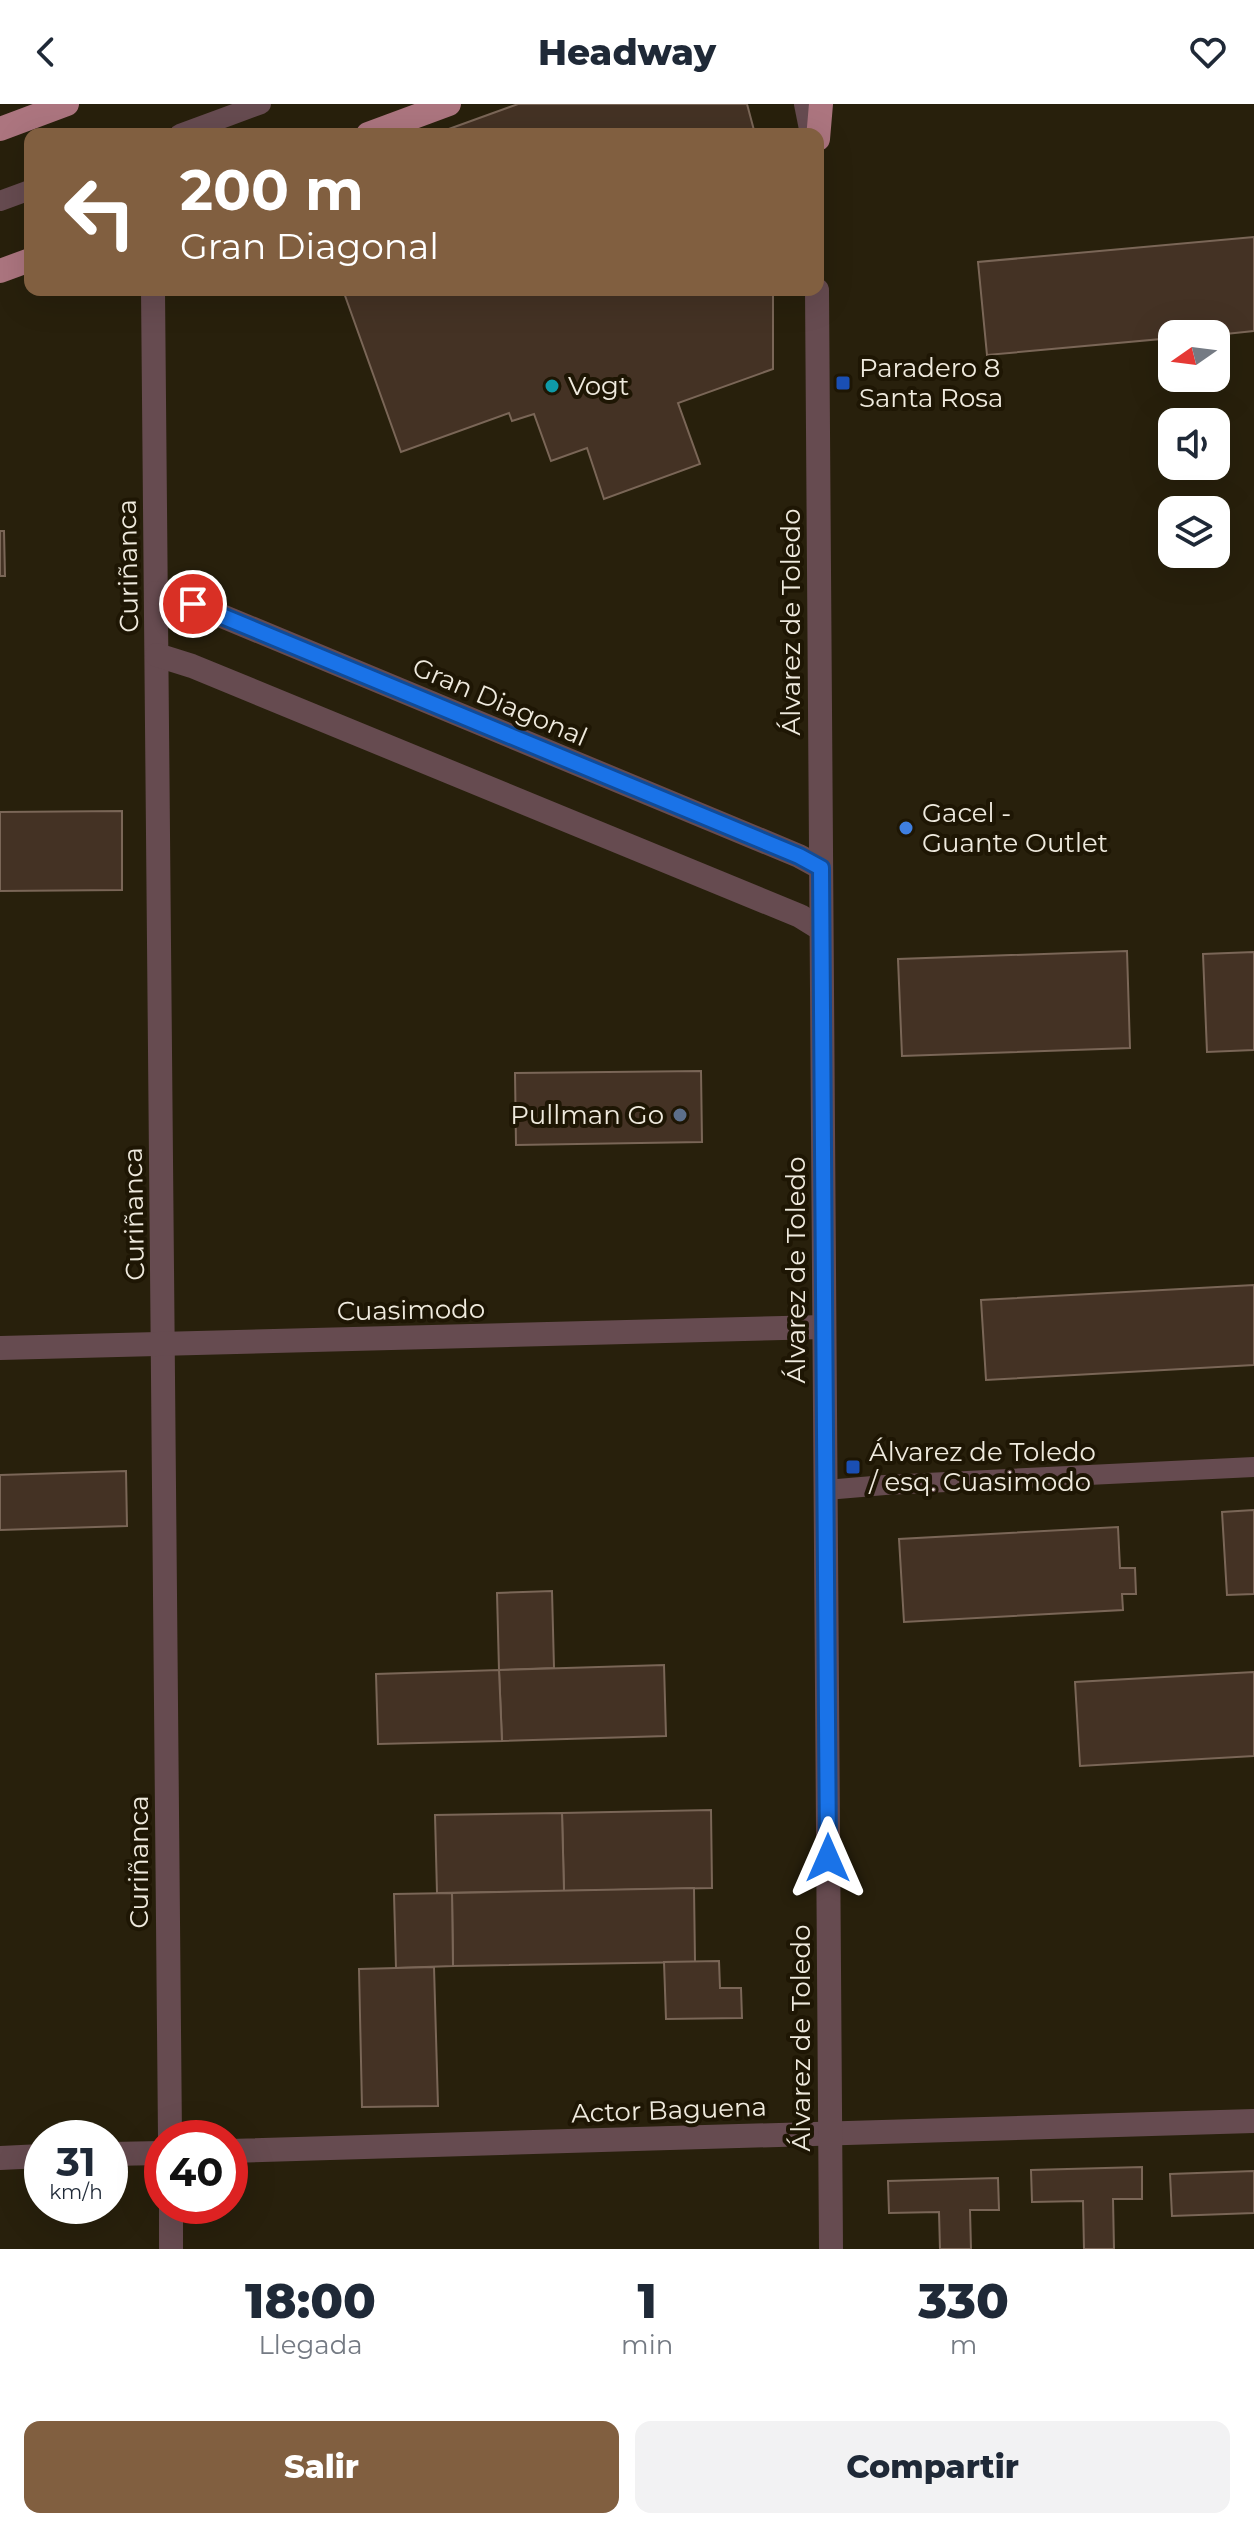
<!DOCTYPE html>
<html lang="es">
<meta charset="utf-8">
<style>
:root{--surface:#fff;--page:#f2f2f3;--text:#1f2937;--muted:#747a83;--accent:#815f40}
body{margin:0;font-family:Montserrat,sans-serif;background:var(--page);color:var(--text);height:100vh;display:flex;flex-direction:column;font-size:30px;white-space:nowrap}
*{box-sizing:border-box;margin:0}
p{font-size:26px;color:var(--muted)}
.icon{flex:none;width:44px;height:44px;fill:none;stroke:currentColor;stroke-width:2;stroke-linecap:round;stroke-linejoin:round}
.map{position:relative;height:2145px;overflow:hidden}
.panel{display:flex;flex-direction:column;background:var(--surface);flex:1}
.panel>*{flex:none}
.guide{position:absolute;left:24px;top:24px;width:800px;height:168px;border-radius:16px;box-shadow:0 8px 32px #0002;background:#815f40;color:#fff;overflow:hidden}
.needle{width:52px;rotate:256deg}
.tools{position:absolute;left:1158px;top:216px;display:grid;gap:16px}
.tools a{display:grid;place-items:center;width:72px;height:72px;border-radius:16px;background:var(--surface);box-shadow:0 8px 32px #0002;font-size:40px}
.speed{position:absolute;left:24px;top:2016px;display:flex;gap:16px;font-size:40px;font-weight:700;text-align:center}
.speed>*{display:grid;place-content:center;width:104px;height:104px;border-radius:50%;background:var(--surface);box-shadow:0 8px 32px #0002;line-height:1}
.speed small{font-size:20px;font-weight:400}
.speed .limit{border:12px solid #d22;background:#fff;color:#111}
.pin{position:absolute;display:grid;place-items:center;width:68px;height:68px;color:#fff;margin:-34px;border:4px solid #fff;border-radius:50%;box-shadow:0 2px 8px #0007}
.me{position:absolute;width:88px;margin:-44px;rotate:0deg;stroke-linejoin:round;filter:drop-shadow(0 0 6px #0008)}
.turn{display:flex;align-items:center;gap:28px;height:168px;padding:0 24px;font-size:36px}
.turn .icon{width:104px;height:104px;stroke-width:2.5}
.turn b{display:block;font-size:56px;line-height:68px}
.eta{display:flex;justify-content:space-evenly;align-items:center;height:136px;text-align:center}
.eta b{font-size:48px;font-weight:800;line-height:56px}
.button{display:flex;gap:16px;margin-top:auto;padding:16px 24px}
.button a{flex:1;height:92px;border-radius:16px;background:var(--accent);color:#fff;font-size:32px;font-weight:800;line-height:92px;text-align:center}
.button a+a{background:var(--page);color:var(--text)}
header{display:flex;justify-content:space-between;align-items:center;height:104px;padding:0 24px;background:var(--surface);font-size:36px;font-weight:800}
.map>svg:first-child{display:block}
.building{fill:#443224;stroke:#7a6657;stroke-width:2}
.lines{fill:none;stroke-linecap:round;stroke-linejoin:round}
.service{stroke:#664b50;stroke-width:20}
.minor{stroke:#664b50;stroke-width:24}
.tertiary{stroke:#664b50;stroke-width:24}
.primary{stroke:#ac757f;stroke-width:24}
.route-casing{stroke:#114b97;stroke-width:20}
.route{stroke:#1a73e8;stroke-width:14}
.transit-dot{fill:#1a4fb4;stroke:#1e1604;stroke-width:3}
.culture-dot{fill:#0f9aa8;stroke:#1e1604;stroke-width:3}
.shop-dot{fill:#3f7fe0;stroke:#1e1604;stroke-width:3}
.service-dot{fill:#5c6f8a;stroke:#1e1604;stroke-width:3}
.labels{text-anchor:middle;stroke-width:8;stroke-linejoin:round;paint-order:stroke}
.poi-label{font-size:26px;fill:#efeade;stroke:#1e1604;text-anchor:start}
.street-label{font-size:26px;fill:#efeade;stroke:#1e1604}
</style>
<header><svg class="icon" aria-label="back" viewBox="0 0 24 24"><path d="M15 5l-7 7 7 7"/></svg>Headway<svg class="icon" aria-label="heart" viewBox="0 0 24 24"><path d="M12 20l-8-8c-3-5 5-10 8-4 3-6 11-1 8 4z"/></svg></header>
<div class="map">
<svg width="1254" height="2145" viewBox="0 0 1254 2145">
<rect width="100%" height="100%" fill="#28200c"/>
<!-- building -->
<g class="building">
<path d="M518 0H747L755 30H435Z"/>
<path d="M1254 133V227L1216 231 1172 230V234L987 251 978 158Z"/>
<path d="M343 186H773V265L678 299 700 360 604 395 587 344 551 357 534 310 512 317 509 309 401 348Z"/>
<path d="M0 427H4L5 472H0Z"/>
<path d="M122 707V786L0 787V708Z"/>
<path d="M1127 847 1130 944 902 952 898 855Z"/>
<path d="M1254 848V946L1207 948 1203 850Z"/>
<path d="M701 967 702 1038 516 1041 515 969Z"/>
<path d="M1254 1181V1261L986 1276 981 1196Z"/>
<path d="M126 1367 127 1422 0 1426V1371Z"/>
<path d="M1254 1406V1490L1227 1491 1222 1408Z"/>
<path d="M1118 1423 1120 1464H1135L1136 1490H1122L1123 1506 904 1518 899 1435Z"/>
<path d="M552 1487 554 1564 499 1566 497 1489Z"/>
<path d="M664 1561 666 1632 502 1637 499 1566Z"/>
<path d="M499 1566 502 1637 378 1640 376 1570Z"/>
<path d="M1254 1568V1652L1080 1662 1075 1578Z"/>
<path d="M711 1706 712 1784 564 1787 562 1709Z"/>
<path d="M562 1709 564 1787 437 1789 435 1711Z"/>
<path d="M694 1784 695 1858 453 1862 452 1789Z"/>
<path d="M452 1789 453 1862 396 1864 394 1790Z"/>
<path d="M719 1857 720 1884H741L742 1914 666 1915 664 1858Z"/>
<path d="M434 1863 438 2002 362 2003 359 1865Z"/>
<path d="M1142 2063V2095H1113L1114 2145H1084L1083 2097 1032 2098 1031 2066Z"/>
<path d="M1254 2067V2109L1172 2112 1170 2070Z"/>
<path d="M998 2074 999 2106H970L971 2145H940L939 2108 889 2109 888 2077Z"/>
</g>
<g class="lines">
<!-- service -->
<g class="service">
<path d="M180 30 261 0"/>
<path d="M0 97 30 86"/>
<path d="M826 1386 885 1381 1254 1363"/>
</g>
<!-- minor -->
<g class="minor">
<path d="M153 186 170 2034"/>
<path d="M156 489 193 500 799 752 821 764"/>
<path d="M157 551 192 562 800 812 821 825"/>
<path d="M0 1244 824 1223"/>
<path d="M230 2047 1254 2017"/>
<path d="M110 2050 162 2049"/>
<path d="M0 2054 42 2052"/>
<path d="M171 2102V2145"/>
</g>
<!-- tertiary -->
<g class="tertiary">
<path d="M806 0 812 30"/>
<path d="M817 186 831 2145"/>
</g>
<!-- primary -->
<g class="primary">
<path d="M0 25 67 0"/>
<path d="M368 30 449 0"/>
<path d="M818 35 821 0"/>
<path d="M0 167 30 156"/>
</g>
</g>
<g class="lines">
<defs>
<path id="route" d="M193 500 799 752 821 764 828 1754"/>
</defs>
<!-- route casing -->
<use href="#route" class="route-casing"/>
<!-- route -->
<use href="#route" class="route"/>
</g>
<!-- markers -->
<g class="transit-dot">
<rect x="835" y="271" width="16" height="16" rx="4"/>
<rect x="845" y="1355" width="16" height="16" rx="4"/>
</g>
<circle class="culture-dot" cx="552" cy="282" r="8"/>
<circle class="shop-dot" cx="906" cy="724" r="8"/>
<circle class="service-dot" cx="680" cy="1011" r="8"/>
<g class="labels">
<!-- poi labels -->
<g class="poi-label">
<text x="859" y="273">Paradero 8<tspan x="859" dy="30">Santa Rosa</tspan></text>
<text x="568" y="291">Vogt</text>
<text x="922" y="718">Gacel -<tspan x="922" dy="30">Guante Outlet</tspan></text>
<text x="664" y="1020" text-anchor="end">Pullman Go</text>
<text x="869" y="1357">Álvarez de Toledo<tspan x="869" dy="30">/ esq. Cuasimodo</tspan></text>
</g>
<!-- street labels -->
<g class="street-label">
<text transform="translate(128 462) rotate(-91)" y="9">Curiñanca</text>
<text transform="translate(791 518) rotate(-90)" y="9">Álvarez de Toledo</text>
<text transform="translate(500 598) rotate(23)" y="9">Gran Diagonal</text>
<text transform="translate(134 1110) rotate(-91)" y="9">Curiñanca</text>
<text transform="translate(796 1166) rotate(-90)" y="9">Álvarez de Toledo</text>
<text transform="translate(411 1206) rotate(-1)" y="9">Cuasimodo</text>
<text transform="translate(139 1758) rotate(-90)" y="9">Curiñanca</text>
<text transform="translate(801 1934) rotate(-90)" y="9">Álvarez de Toledo</text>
<text transform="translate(669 2006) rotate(-2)" y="9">Actor Baguena</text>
</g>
</g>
</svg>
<div class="tools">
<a><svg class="needle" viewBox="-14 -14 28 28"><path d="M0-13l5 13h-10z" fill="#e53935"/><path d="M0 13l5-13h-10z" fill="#747a83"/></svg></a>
<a><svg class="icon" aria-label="sound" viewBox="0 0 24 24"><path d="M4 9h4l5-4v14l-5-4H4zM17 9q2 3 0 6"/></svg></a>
<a><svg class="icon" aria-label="layers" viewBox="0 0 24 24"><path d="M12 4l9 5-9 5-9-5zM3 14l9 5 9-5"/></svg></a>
</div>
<div class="speed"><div>31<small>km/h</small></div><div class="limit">40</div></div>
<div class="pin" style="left:193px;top:500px;background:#d93025"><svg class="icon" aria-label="arrive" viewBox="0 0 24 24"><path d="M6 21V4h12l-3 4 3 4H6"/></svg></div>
<svg class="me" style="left:828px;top:1754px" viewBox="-20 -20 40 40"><path d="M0-17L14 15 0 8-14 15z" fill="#1a73e8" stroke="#fff" stroke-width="4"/></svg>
<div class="guide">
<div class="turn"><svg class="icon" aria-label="left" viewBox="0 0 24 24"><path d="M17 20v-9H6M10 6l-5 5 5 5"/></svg><div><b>200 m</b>Gran Diagonal</div></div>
</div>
</div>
<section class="panel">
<div class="eta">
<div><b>18:00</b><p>Llegada</p></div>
<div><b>1</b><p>min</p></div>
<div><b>330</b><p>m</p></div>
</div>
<div class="button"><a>Salir</a><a>Compartir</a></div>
</section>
